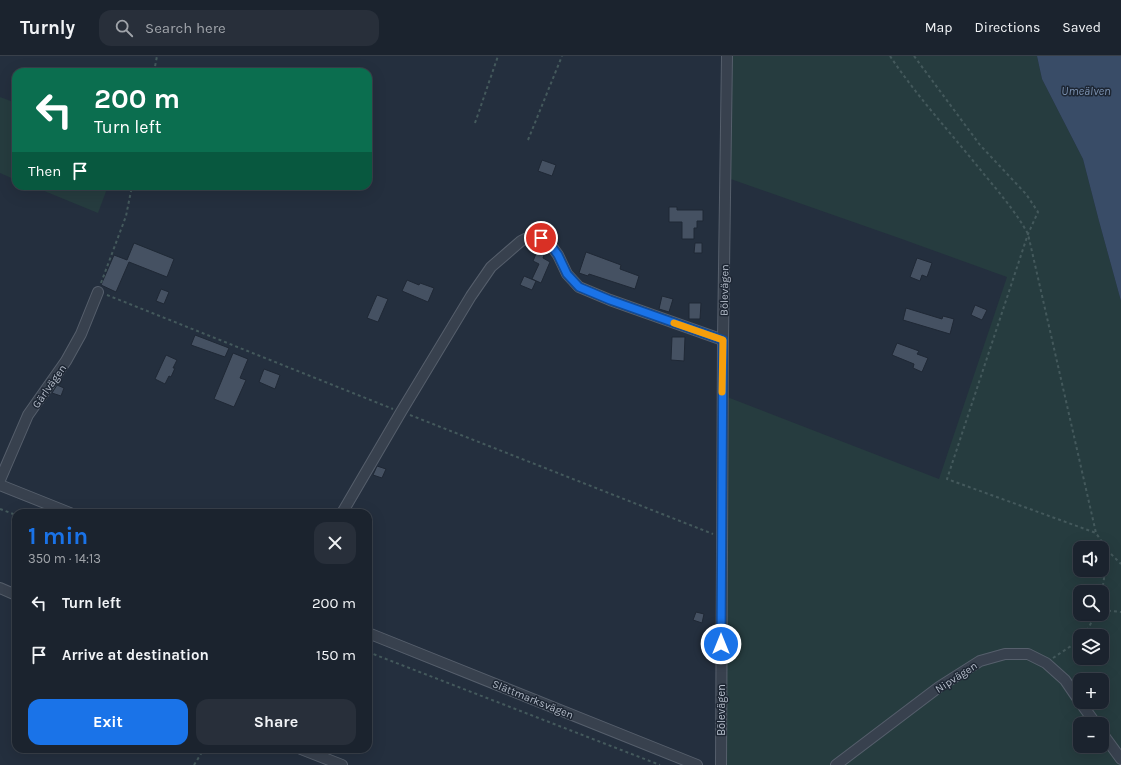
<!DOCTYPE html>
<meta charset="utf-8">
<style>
:root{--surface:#1b232e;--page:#282f3a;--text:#f1f3f6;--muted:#a0a4aa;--line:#39404a;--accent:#1a73e8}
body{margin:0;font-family:Karla,sans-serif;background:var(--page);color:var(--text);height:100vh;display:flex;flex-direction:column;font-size:15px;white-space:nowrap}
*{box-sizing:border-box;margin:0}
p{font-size:13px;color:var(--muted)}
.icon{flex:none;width:22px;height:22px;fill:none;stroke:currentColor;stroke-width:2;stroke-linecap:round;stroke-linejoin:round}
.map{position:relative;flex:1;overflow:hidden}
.drawer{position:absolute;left:12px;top:453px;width:360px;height:244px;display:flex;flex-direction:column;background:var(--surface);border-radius:12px;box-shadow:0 4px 16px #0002,0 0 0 1px var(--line)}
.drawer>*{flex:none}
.guide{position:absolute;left:12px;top:12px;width:360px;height:122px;border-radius:12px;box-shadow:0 4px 16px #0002,0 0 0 1px var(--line);background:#0b6e4f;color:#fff;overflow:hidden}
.buttons{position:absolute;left:1073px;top:485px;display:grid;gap:8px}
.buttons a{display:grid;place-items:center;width:36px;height:36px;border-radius:8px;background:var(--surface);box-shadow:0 4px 16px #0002,0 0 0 1px var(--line);font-size:20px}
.pin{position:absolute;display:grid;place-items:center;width:34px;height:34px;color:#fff;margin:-17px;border:2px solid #fff;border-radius:50%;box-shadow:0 1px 4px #0007}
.me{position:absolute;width:44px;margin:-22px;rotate:0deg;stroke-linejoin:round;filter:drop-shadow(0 0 3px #0008)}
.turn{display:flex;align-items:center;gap:14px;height:84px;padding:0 16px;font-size:18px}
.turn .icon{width:52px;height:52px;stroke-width:2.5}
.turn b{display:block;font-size:28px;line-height:34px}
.then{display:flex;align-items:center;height:38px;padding:0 16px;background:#0003;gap:8px;font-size:15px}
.round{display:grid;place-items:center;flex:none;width:42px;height:42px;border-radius:12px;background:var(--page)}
.overview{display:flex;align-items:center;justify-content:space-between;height:68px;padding:0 16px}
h1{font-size:24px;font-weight:700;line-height:30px;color:var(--accent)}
.action{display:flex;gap:8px;margin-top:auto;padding:8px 16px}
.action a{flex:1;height:46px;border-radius:12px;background:var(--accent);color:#fff;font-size:16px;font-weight:700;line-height:46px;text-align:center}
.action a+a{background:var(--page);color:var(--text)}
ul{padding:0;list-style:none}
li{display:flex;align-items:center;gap:12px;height:52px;padding:0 16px}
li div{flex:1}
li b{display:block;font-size:15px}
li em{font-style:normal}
header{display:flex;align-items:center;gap:24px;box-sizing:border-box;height:56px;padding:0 20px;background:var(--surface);border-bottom:1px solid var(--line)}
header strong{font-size:19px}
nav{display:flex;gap:22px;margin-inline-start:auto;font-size:14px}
.search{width:280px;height:36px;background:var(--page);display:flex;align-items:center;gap:10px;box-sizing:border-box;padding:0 14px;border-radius:12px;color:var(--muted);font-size:15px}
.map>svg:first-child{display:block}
.green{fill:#263c3f;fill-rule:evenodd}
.water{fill:#394c67}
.building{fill:#455162;stroke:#1f2835}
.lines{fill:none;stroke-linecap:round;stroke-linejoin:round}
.street-casing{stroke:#565f6c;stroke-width:12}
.path{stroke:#44595c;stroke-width:2;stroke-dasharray:3 3;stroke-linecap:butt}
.street{stroke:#38414e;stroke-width:10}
.route-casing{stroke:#114b97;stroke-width:10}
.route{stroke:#1a73e8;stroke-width:7}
.slow{stroke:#f59e0b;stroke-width:7}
.labels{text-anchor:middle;stroke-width:3;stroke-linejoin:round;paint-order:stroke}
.street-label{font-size:11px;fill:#b4bcc9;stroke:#1d2633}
.water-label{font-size:12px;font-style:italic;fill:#7c92b1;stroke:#1d2633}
</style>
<header>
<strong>Turnly</strong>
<div class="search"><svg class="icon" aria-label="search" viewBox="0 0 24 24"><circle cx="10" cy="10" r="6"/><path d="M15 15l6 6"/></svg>Search here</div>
<nav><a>Map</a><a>Directions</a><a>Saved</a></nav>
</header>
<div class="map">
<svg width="1121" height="709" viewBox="0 0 1121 709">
<rect width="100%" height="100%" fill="#242f3e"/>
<!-- green -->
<g class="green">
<path d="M727 0H1037L1042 23 1083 103 1099 165 1121 245V709H721L722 339 939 423 1007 221 899 182 725 121ZM1080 492H1102V514H1080ZM1080 536H1102V558H1080ZM1080 580H1102V602H1080ZM1080 624H1102V646H1080ZM1080 668H1102V690H1080Z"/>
<path d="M0 41 16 47V124L0 117Z"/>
<path d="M32 130H108L98 157Z"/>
</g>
<!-- water -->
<path class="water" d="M1037 0H1121V245L1099 165 1083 103 1042 23Z"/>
<!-- building -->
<g class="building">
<path d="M542 104 556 109 552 120 538 115Z"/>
<path d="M669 151H677V154H703V165H697V172H694V183H682V166H669Z"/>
<path d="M134 187 174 203 167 221 129 206 116 236 101 229 114 199 127 204Z"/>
<path d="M695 187H702V197H694Z"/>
<path d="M538 193 545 196 543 202 550 206 541 227 532 223 539 208 533 205Z"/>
<path d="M586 196 621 209 620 213 639 220 635 233 589 218 588 220 579 217Z"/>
<path d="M917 202 932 207 927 221 922 219 920 225 910 221Z"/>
<path d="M524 220 536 225 532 234 520 229Z"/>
<path d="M407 224 419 229 420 227 434 232 428 246 402 235Z"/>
<path d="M161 233 169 236 164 248 156 245Z"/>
<path d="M377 239 388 243 378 266 367 262Z"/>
<path d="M662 240 673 243 669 256 659 253Z"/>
<path d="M689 247H701L700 263H689Z"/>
<path d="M975 249 987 254 982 264 971 259Z"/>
<path d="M906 252 942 263 943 260 954 263 950 278 903 264Z"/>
<path d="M195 279 229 292 225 301 191 289Z"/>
<path d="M672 281H685L684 305 671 304Z"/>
<path d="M897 287 919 295 917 298 928 302 922 316 913 312 914 308 892 299Z"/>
<path d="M233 297 248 303 240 322 246 324 234 351 214 343Z"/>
<path d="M166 299 177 304 173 312H175L171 321 169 320 165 328 155 323Z"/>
<path d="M264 313 280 319 275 333 259 326Z"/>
<path d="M57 329 64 332 61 340 52 337Z"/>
<path d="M377 410 386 413 382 422 373 419Z"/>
<path d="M696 556 704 558 702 567 693 564Z"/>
</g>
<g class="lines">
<defs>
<g id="street">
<path d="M0 424 28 359 66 305 81 278 98 236"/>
<path d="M0 429 70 457"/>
<path d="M342 457 401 356 471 240 491 211 521 185 531 180 541 182 550 188 558 199 567 218 579 231 610 244 723 284"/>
<path d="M0 532 16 539"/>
<path d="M368 577 697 709"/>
<path d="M1080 646 1096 668"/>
<path d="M1102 677 1121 703"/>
<path d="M301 693 342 709"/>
<path d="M721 709 723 284 727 0"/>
<path d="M836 709 939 631 980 605 1005 598H1028L1046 607 1065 624 1080 646"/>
</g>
</defs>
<!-- street casing -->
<use href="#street" class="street-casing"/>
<!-- path -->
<g class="path">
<path d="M890 0C916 39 949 75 979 112 996 133 1015 154 1028 178L1096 477 1108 495 1121 508"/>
<path d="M914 0 980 89 1026 138 1038 156 1028 178 947 423 1096 477"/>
<path d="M154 16 157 0"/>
<path d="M475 67 498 0"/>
<path d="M528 84 562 0"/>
<path d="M101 227 126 160 132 130"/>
<path d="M107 239 393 353"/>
<path d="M410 359 713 478"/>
<path d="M0 453 16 459"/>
<path d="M1102 536 1108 495"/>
<path d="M1102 554 1121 556"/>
<path d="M1084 580 1096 558"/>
<path d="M368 596 660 709"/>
<path d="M1053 602 1080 584"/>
<path d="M194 709 204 693"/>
</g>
<!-- street -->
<use href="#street" class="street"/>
</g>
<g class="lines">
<defs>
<path id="route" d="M541 182 550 188 558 199 567 218 579 231 610 244 723 284 721 588"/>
</defs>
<!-- route casing -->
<use href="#route" class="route-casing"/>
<!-- route -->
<use href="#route" class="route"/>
<!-- slow -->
<path class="slow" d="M674 267 723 284 722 336"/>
</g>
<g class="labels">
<!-- street labels -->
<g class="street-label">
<text transform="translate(724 234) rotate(-89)" y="4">Bölevägen</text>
<text transform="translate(49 330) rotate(-55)" y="4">Gärlvägen</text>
<text transform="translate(956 621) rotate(-33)" y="4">Nipvägen</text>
<text transform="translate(533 643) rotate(22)" y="4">Slättmarksvägen</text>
<text transform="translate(721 654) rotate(-90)" y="4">Bölevägen</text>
</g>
<!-- water labels -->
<g class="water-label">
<text x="1086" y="39">Umeälven</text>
</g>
</g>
</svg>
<div class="buttons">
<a><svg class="icon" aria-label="sound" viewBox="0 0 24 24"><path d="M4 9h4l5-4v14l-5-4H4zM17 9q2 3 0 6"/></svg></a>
<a><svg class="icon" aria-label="search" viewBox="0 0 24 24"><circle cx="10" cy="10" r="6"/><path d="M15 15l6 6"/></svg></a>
<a><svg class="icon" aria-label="layers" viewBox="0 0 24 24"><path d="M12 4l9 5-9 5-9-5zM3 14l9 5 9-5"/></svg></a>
<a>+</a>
<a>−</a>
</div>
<div class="pin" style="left:541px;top:182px;background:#d93025"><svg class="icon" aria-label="arrive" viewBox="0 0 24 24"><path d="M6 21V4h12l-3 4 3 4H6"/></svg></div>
<svg class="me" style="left:721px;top:588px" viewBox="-20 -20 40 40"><circle r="17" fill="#1a73e8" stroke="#fff" stroke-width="3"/><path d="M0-11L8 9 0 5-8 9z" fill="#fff"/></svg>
<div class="guide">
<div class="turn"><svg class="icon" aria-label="left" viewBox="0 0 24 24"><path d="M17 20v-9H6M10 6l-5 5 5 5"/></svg><div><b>200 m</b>Turn left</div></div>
<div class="then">Then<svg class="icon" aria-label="arrive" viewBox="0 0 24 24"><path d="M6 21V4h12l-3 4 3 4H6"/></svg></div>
</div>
<section class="drawer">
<div class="overview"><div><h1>1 min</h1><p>350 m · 14:13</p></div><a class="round"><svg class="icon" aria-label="close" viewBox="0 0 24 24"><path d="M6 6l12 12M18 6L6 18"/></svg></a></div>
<ul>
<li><svg class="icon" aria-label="left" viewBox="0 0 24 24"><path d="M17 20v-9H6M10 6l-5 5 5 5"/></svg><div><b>Turn left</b></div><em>200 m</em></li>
<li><svg class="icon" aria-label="arrive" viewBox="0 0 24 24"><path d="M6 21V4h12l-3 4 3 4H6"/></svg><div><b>Arrive at destination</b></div><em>150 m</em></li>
</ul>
<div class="action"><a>Exit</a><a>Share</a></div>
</section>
</div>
